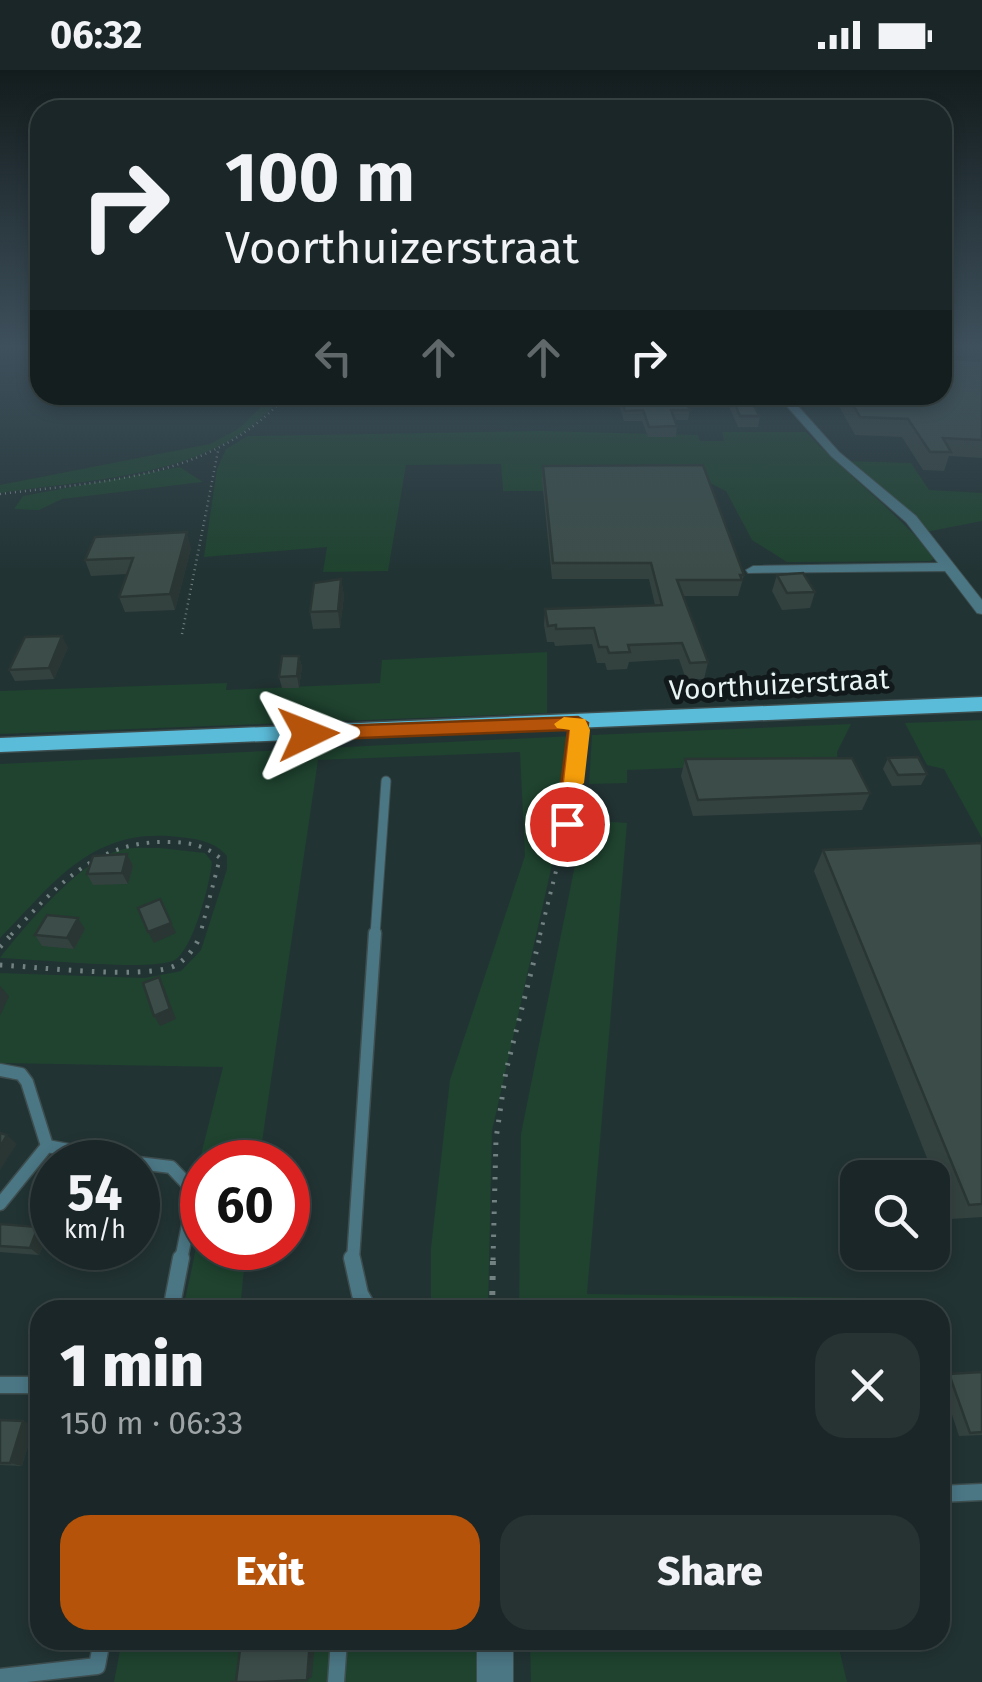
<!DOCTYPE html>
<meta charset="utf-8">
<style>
:root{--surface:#1a2627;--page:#273233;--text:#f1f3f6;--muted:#9fa5a7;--line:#384344;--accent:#b45309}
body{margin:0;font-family:"Fira Sans",sans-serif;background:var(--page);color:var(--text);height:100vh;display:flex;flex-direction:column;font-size:38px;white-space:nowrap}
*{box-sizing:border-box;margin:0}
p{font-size:32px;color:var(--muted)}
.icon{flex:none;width:55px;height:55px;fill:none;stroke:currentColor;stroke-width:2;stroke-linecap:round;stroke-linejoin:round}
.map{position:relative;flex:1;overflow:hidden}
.panel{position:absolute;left:30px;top:1230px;width:920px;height:350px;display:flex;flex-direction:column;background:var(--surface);border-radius:30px;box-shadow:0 5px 15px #0003,0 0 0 2px var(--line)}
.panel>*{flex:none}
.guide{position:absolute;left:30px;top:30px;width:922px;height:305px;border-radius:30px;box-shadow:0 5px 15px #0003,0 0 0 2px var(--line);background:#1a2627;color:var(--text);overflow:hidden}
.buttons{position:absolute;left:840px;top:1090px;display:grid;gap:20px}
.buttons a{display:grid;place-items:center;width:110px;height:110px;border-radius:20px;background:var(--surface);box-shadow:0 5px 15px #0003,0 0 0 2px var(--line);font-size:50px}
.speed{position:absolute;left:30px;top:1070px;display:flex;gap:20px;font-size:50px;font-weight:700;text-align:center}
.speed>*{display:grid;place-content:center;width:130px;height:130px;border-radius:50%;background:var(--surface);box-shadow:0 5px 15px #0003,0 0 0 2px var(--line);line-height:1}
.speed small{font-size:25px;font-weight:400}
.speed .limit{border:15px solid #d22;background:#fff;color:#111}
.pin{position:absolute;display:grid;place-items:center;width:85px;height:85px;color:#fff;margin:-42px;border:5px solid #fff;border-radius:50%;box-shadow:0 2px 10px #0007}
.me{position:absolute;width:110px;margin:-55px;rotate:88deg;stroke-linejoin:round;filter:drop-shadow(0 0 8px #0008)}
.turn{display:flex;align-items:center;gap:35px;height:210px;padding:0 30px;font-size:45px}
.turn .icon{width:130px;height:130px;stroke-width:2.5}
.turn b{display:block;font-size:70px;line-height:85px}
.lanes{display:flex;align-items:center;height:95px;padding:0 30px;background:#0003;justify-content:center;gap:50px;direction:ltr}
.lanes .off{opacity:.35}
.round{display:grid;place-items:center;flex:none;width:105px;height:105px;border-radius:30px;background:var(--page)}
.head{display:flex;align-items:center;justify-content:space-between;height:170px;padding:0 30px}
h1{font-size:60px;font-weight:800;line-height:75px}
.action{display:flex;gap:20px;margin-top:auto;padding:20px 30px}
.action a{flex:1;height:115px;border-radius:30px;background:var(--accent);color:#fff;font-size:40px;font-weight:800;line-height:115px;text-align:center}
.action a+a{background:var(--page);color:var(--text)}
.status{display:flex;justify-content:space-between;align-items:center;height:70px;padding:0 50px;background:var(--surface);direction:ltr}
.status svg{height:28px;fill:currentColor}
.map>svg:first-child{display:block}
.green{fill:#1f432f}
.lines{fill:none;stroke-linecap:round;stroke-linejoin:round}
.service-far2-casing{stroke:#3e4e4f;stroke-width:11}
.service-far1-casing{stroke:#3e4e4f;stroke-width:15}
.service-casing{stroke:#3e4e4f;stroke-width:19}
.minor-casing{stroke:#3e4e4f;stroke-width:2}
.primary-casing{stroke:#3e4e4f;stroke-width:3}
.path-far3{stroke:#728182;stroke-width:2.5;stroke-dasharray:1 4;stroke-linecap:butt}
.path-far2{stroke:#728182;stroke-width:4;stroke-dasharray:2.5 8;stroke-linecap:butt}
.path-far1{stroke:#728182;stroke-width:5;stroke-dasharray:2.5 9;stroke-linecap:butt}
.path{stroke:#728182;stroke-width:6;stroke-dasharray:4 11;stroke-linecap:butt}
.service-far2{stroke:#4b7684;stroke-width:9}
.service-far1{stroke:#4b7684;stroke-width:12}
.service{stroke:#4b7684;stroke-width:16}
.minor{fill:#4b7684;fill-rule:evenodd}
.primary{fill:#5bbcd9;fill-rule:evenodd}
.wall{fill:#34423f}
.shaded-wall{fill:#2a3633}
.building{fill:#3c4d49;stroke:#2a3633;stroke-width:2.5}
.route{fill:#b45309;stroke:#753606;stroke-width:2.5}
.slow{fill:#f59e0b}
.labels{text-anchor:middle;stroke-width:10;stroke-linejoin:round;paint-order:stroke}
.street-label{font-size:28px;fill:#e8f3f4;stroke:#12191a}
</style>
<div class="status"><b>06:32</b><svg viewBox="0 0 49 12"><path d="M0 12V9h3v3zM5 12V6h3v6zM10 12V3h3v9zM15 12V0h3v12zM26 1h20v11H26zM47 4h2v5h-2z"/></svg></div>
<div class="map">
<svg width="982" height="1612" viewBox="0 0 982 1612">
<rect width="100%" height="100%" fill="#223334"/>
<!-- green -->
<g class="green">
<path d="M275 334C209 408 91 409 0 423V415L210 374 238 359 263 335Z"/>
<path d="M543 361 698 365 700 371H724L722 362H806C848 406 896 441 935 488L930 491 787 492 752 470 726 421 700 408 544 421H503L501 394 406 395 388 501 323 502 327 477 204 487 217 399 226 379 248 366Z"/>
<path d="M848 391 911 393 929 420 982 423V451L926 462Z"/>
<path d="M180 397 203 412 62 429 39 440 14 439 23 426Z"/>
<path d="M547 582V643L0 664V621L227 613 226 620 380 613 382 590Z"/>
<path d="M982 650V768L944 699 927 695 905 653Z"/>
<path d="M851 654 837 682V692L627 700V713L589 714 592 665Z"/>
<path d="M572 666 558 768 492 1061 488 1240H323V1234L431 1228V1178L450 1010 525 786 520 682 318 690 259 1092H202V1178H246L240 1240H183C190 1201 207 1152 194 1113L223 997 0 993V903L145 908 181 901 201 880 227 799V786C214 771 197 769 179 767 92 756 54 813 0 868V694Z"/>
<path d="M584 750 627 753 587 1224 867 1228 900 1240H519L521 1064Z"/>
<path d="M160 778 205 783 212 792C210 813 193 882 173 891 146 901 34 889 0 888 24 857 77 795 114 782 128 776 145 778 160 778Z"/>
<path d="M122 1570H489V1612H114Z"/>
<path d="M530 1570H837L847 1612H531Z"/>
</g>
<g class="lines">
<defs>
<path id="service-far2" d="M375 865 386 711"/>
<g id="service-far1">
<path d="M0 1000 21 1004 27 1012 47 1076 132 1092"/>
<path d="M138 1093 171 1097 189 1116V1150L181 1190"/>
<path d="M0 1134 47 1076"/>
<path d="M353 1190 375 863"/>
</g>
<g id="service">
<path d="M352 1188 360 1224 369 1240"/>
<path d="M171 1240 181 1188"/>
<path d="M0 1315H40"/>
<path d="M940 1424 982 1422"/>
<path d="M0 1607 97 1596 102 1570"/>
<path d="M336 1612 339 1570"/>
</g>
<g id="minor">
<path d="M777 325H788L839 382 916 446 982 530V544L977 543 945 501 748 503 746 500 753 496 938 493 906 452 831 386Z"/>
<path d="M578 647 586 653 576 755 567 762 558 755 570 653Z"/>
<rect x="477" y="1570" width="36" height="42"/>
</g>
<path id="primary" d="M982 627V641L0 682V668Z"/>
</defs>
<!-- service-far2 casing -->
<use href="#service-far2" class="service-far2-casing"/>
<!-- service-far1 casing -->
<use href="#service-far1" class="service-far1-casing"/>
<!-- service casing -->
<use href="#service" class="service-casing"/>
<!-- minor casing -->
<use href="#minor" class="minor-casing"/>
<!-- primary casing -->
<use href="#primary" class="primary-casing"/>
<!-- path-far3 -->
<g class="path-far3">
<path d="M0 424C105 411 212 409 287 325"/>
<path d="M182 564 218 381"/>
</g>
<!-- path-far2 -->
<g class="path-far2">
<path d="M11 865C56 817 96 770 168 772 188 772 205 775 220 788L200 865"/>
<path d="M540 865 563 773"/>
</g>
<!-- path-far1 -->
<g class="path-far1">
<path d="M0 877 13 863"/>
<path d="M0 895C39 897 138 909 172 897 185 892 197 876 201 863"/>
<path d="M493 1190 496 1069 506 1001 541 863"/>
</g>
<!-- path -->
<path class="path" d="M492 1240 493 1188"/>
<!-- service-far2 -->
<use href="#service-far2" class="service-far2"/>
<!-- service-far1 -->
<use href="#service-far1" class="service-far1"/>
<!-- service -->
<use href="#service" class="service"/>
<!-- minor -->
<use href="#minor" class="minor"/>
<!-- primary -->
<use href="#primary" class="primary"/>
</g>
<!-- wall -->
<g class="wall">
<path d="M982 291V388L949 386 944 401 923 400 902 367 855 365 834 327V325L909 326V325H942Z"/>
<path d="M616 325H683L690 340 688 350H675L677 356 676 367H648L642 351H624Z"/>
<path d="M724 325H747L760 346 758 357H738Z"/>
<path d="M543 396 744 505 738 526H683L708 592 704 609H686L679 589 629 592 627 599 607 600 605 593H597L592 574 555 576 554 572H547L544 555 545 539 655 535 649 509H552L542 410Z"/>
<path d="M191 478 175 540 125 542 119 527 127 504 91 506 85 490Z"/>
<path d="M777 505 815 522 810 538 782 540 772 521Z"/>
<path d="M341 509 344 526 340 558 313 559 310 542Z"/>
<path d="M68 577 54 609 15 611 9 600Z"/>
<path d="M299 586 302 597 299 618H282L279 607Z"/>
<path d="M888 688 927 704 921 715 892 716 883 699Z"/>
<path d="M685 689 870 723 862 740 693 746 681 706Z"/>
<path d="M982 773V1147L951 1149 814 801 823 780Z"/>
<path d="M127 784 133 796 128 814 93 815 87 804Z"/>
<path d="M85 859 74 879 42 876 35 865Z"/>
<path d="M0 1154 48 1165 39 1185 0 1182Z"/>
<path d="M982 1301V1365L959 1366 940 1308 949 1304Z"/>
<path d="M0 1350 34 1355 22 1396 0 1395Z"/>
</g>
<!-- shaded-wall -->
<g class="shaded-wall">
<path d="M187 462 191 478 175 540 170 524Z"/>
<path d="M341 509 344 526 340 558 338 541Z"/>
<path d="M62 566 68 577 54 609 49 598Z"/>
<path d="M299 586 302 597 299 618 297 606Z"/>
<path d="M127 784 133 796 128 814 122 803Z"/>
<path d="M160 829 176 863 154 873 148 862Z"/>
<path d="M78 848 85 859 74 879 67 868Z"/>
<path d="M159 907 164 917 176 949 160 956 154 946Z"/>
<path d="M0 916 9 926 0 946Z"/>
<path d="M7 1065 17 1074 0 1100V1077Z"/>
<path d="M38 1157 48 1165 39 1185 30 1178Z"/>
<path d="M23 1351 34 1355 22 1396 10 1393Z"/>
<path d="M310 1570H315L312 1607 307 1610Z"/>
</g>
<!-- building -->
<g class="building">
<path d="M942 288 982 291V370L943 368 951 382H930L908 349 860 347 848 325 923 327 922 325H942Z"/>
<path d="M620 325H683L690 340H671L677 356 649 357 643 340 625 341Z"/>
<path d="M731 325H747L760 346H740Z"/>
<path d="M703 395 744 505H740L742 510H677L708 592 690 593 682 573 628 575 630 582 609 583 607 577H599L594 558 556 559V555L548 556 545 539 662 535 651 493H553L543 396Z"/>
<path d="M187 462 170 524 119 527 133 488 85 490 95 467Z"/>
<path d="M803 503 815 522 787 523 777 505Z"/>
<path d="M341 509 338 541 310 542 314 513Z"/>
<path d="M62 566 49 598 9 600 25 567Z"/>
<path d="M282 586H299L297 606 279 607Z"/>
<path d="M918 687 927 704 898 705 888 688Z"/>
<path d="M852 688 870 723 698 730 685 689Z"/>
<path d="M982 773V1134L969 1135 823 780Z"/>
<path d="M127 784 122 803 87 804 93 786Z"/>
<path d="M160 829 171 853 148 862 138 838Z"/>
<path d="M47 845 78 848 67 868 35 865Z"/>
<path d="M159 907 170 939 154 946 143 913Z"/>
<path d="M0 1063 7 1065 0 1077Z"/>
<path d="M0 1154 38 1157 30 1178 0 1176Z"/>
<path d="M982 1302V1362L970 1363 949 1304Z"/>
<path d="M0 1350 23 1351 10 1393H0Z"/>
<path d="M187 1570H206L204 1580H185Z"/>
<path d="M310 1570 307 1610 260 1612H230H236L241 1571Z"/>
</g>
<!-- sky -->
<linearGradient id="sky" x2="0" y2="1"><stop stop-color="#131c1d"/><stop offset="0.55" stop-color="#3e505c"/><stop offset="1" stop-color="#3e505c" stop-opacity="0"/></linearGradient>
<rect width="982" height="503" fill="url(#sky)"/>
<!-- route -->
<path class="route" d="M578 647 588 653 578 754 567 762 556 754 568 660 308 670 298 664 308 657Z"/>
<!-- slow -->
<path class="slow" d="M564 647 585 649 590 660 584 713 574 720 564 713 570 660 557 658 554 654Z"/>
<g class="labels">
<!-- street labels -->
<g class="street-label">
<text transform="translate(779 614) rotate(-3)" y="10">Voorthuizerstraat</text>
</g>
</g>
</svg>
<div class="buttons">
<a><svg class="icon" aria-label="search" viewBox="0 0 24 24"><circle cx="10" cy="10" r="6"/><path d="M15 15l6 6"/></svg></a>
</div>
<div class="speed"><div>54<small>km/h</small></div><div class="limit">60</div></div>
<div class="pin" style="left:567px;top:754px;background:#d93025"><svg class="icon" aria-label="arrive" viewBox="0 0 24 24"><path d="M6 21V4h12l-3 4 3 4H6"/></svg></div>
<svg class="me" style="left:308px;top:664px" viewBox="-20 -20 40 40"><path d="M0-17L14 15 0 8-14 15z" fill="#b45309" stroke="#fff" stroke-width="4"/></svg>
<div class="guide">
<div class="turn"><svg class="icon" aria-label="right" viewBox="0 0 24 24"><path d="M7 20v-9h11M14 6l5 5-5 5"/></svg><div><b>100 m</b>Voorthuizerstraat</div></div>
<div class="lanes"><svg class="icon off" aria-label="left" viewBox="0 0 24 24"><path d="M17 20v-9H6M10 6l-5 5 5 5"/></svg><svg class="icon off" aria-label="ahead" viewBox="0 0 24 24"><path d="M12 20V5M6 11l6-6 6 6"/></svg><svg class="icon off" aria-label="ahead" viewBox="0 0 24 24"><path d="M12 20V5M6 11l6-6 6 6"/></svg><svg class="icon" aria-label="right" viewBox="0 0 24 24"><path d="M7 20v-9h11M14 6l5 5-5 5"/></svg></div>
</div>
<section class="panel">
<div class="head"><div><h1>1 min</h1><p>150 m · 06:33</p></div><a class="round"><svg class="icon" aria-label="close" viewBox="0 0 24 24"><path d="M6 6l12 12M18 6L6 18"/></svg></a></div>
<div class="action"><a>Exit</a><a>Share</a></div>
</section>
</div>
